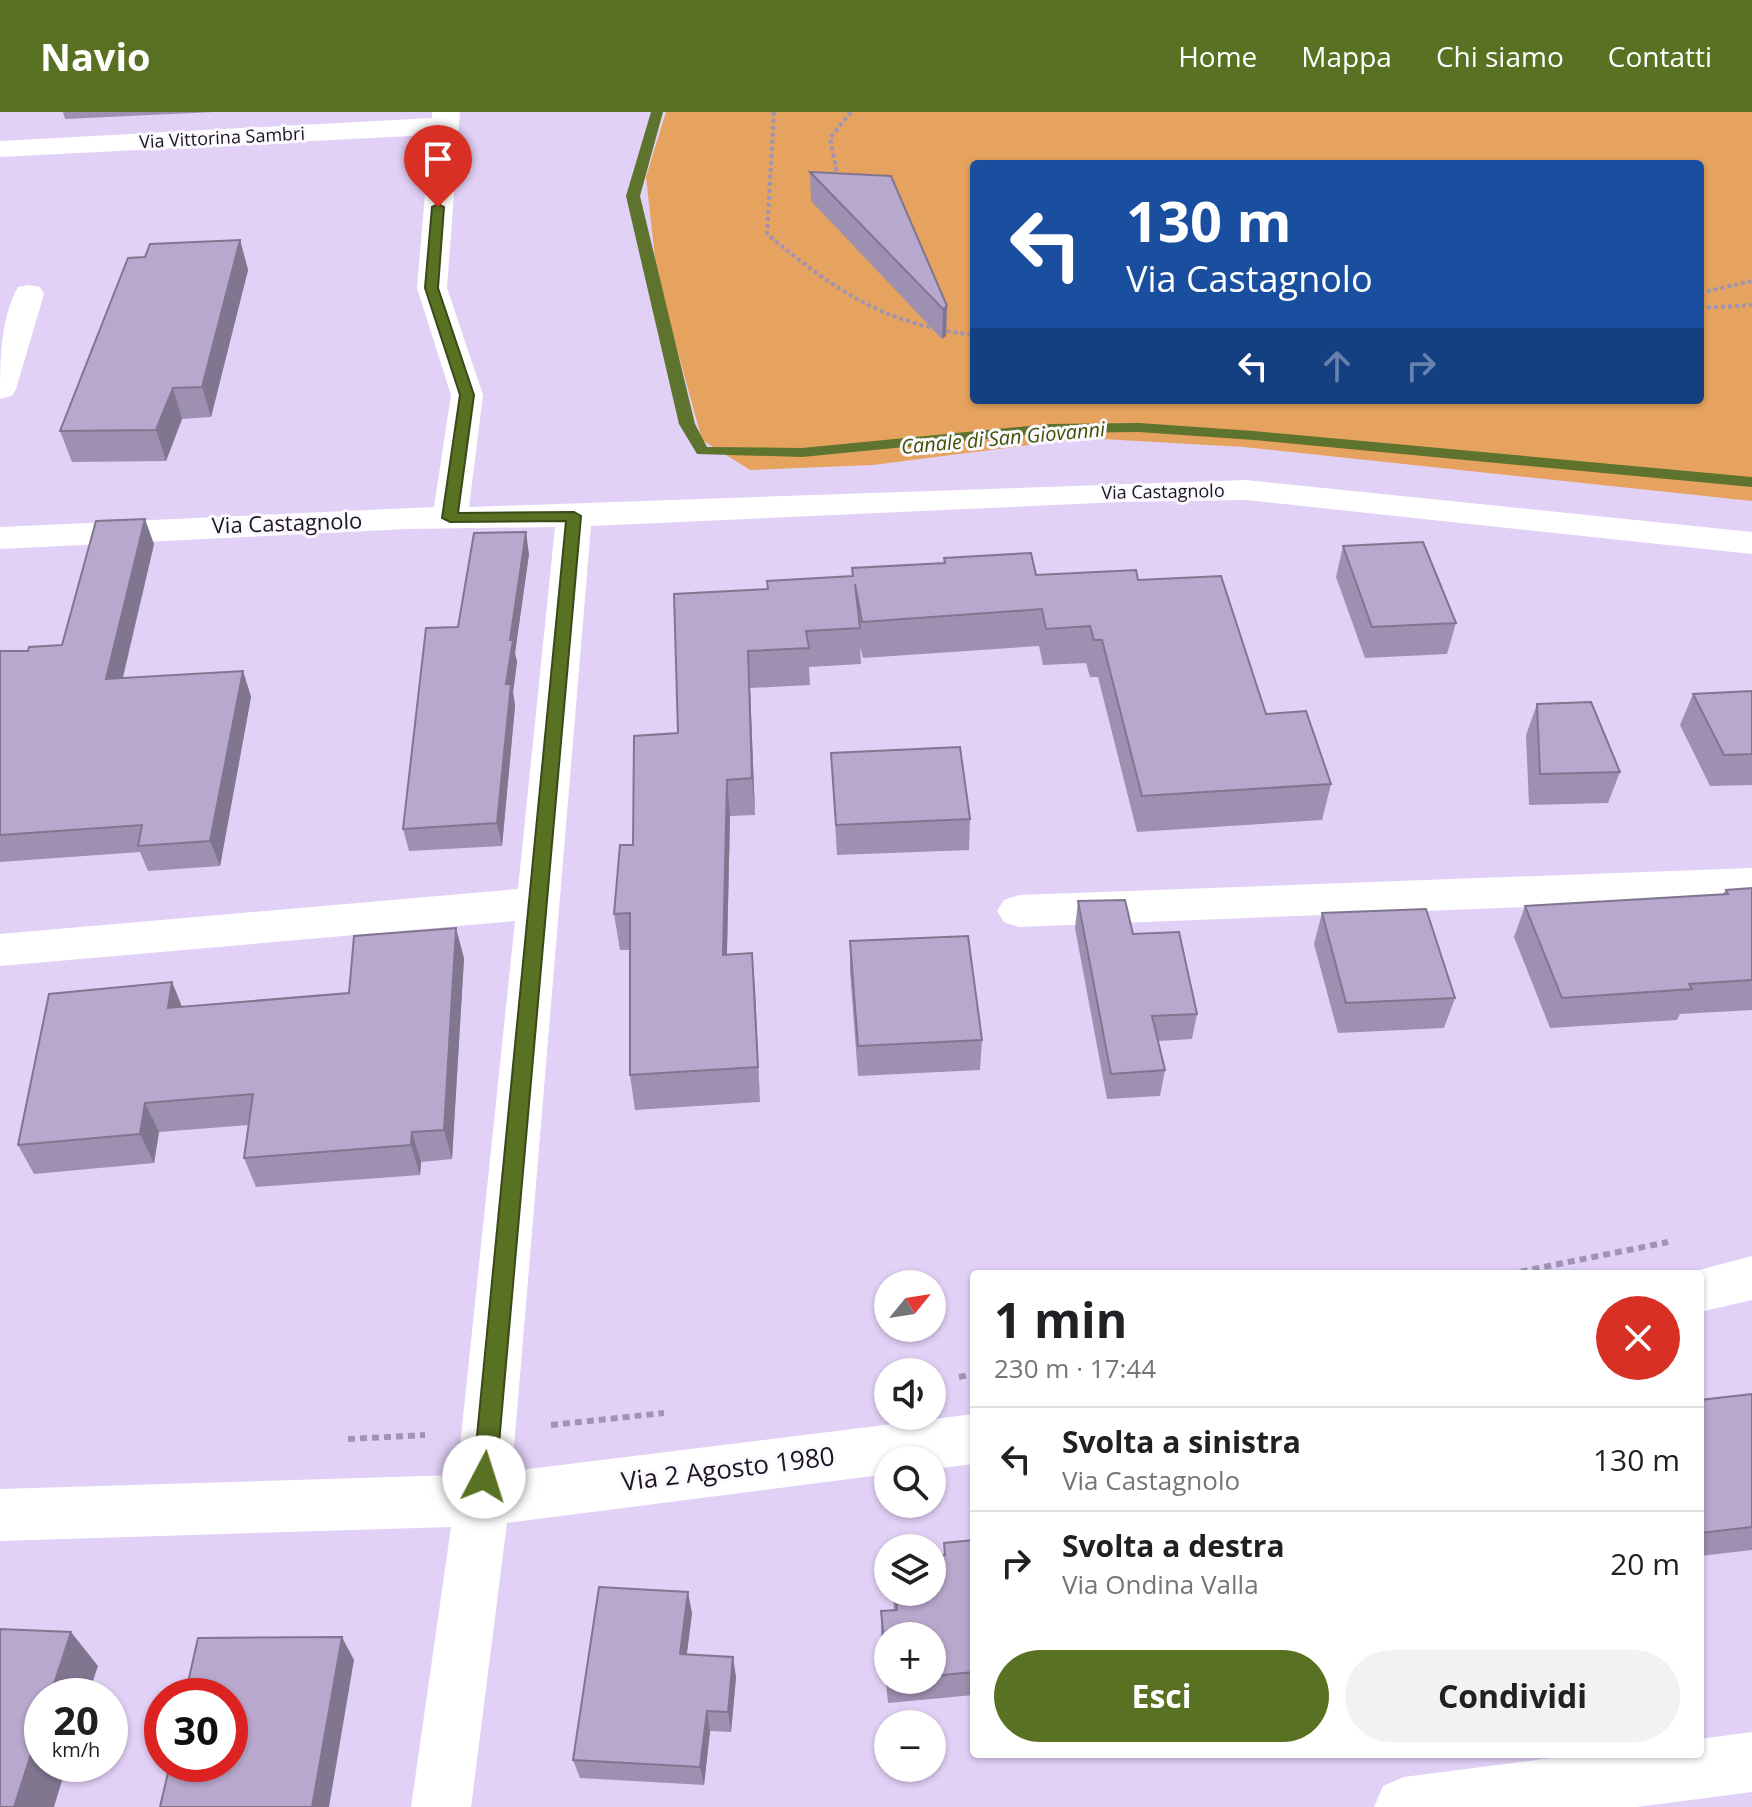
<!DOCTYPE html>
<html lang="it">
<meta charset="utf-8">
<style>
:root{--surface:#fff;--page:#f2f2f2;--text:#202124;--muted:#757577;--line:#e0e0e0;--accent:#597123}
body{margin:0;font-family:"Open Sans",sans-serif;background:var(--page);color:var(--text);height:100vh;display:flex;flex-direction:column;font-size:30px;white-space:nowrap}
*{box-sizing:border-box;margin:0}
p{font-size:26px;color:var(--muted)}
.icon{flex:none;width:44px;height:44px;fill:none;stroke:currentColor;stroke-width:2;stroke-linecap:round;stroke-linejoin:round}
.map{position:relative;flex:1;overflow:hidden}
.side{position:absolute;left:970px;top:1158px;width:734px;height:488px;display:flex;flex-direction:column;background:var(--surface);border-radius:8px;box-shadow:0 2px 6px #0004}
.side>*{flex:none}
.top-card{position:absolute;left:970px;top:48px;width:734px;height:244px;border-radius:8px;box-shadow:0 2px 6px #0004;background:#1a4fa0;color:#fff;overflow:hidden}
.needle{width:52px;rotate:60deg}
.tools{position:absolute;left:874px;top:1158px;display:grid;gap:16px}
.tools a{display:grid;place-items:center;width:72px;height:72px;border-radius:50%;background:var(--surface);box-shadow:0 2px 6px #0004;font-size:40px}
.speed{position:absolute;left:24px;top:1566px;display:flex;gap:16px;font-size:40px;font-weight:700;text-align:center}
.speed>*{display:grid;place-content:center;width:104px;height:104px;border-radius:50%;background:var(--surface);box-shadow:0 2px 6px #0004;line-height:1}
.speed small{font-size:20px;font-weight:400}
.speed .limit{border:12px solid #d22;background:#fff;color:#111}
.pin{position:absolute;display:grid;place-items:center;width:68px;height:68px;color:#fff;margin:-82px -34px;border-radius:50% 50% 50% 0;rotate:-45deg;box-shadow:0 0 8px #0007}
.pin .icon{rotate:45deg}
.me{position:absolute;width:88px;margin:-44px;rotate:5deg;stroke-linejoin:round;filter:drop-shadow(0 0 6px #0008)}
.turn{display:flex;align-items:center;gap:28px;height:168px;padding:0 24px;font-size:36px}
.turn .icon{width:104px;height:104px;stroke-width:2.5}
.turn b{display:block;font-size:56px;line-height:68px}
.lanes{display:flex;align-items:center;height:76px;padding:0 24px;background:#0003;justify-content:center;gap:40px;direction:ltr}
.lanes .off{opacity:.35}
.round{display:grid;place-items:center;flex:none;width:84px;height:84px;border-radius:42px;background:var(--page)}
.head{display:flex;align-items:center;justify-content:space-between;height:136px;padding:0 24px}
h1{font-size:48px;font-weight:700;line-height:60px}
.action{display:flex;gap:16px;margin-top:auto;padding:16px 24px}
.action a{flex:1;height:92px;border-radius:48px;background:var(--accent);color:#fff;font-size:32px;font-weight:700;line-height:92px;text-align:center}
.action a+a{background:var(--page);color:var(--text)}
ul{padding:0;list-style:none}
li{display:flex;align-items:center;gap:24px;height:104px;padding:0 24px;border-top:2px solid var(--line)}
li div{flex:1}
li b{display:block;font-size:30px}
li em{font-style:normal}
header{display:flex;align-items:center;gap:48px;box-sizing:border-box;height:112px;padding:0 40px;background:var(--accent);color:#fff}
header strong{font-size:38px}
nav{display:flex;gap:44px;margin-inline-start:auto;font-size:28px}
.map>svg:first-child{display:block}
.green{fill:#e6a35f;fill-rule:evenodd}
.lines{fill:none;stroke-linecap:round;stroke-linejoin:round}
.stream{fill:#5e732e;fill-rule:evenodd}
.path-far1{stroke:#a194b2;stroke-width:4;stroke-dasharray:4 3;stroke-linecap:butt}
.path{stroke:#a194b2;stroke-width:6;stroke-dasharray:7 5;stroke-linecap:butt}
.minor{fill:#fff;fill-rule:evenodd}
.wall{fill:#9e90b0;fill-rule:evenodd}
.shaded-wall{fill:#817690}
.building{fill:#b8a8cd;stroke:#817690;stroke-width:2}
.route{fill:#597123;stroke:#3a4917;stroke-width:2}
.labels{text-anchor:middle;stroke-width:6;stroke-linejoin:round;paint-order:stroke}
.far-street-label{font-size:18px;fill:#1c1624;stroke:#fbf9fd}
.far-water-label{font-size:20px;font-style:italic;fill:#3d5203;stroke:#fbf9fd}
.street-label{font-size:22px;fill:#1c1624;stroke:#fbf9fd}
.near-street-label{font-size:26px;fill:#1c1624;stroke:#fbf9fd}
</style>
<header>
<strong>Navio</strong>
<nav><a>Home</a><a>Mappa</a><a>Chi siamo</a><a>Contatti</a></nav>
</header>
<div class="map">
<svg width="1752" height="1695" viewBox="0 0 1752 1695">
<rect width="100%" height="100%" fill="#e2d1f7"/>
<!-- green -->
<path class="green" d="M666 0H1752V389L1243 335 1085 326 873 353 750 358 702 328 657 164 646 65ZM974 52H1700V288H974Z"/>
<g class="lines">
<!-- stream -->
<path class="stream" d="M651 0H663L640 84 695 312 707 335 802 336 1050 312 1139 311 1254 319 1752 365V375L1254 328 1139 320 1050 321 802 345 697 342 679 312 626 84Z"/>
<!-- path-far1 -->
<g class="path-far1">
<path d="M774 0 767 122C834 178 885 213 974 223"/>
<path d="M838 66 830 26 851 0"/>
<path d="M1700 181 1752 169"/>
<path d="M1700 196 1752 193"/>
</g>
<!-- path -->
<g class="path">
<path d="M1509 1162 1668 1130"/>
<path d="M959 1265 974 1262"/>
<path d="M551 1313 664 1301"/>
<path d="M348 1327 425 1323"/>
</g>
<!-- minor -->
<g class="minor">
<path d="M432 0H460L447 176 483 283 469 395 1246 368 1752 420V442L1246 388 1120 390 591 414 512 1359 974 1302V1352L932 1357V1348H888V1362L507 1411 471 1695H411L451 1415 0 1429V1377L457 1363 515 809 0 854V822L518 777 555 415 408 417 0 437V415L434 395 451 283 417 176 430 23 0 45V29L432 6Z"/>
<path d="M29 173 40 175 44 182 16 277 12 284 0 287C0 250 0 207 18 175Z"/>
<path d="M1752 756V786L1019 815 1004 810 997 799 1004 788 1019 783Z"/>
<path d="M1752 1144V1188L1700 1200V1162H1684Z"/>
<path d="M1752 1620V1680L1637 1695H1374L1383 1674 1404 1665 1581 1642H1700V1627Z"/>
</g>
</g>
<!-- wall -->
<g class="wall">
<path d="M63 0H214L65 7Z"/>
<path d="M810 60 947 194 946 224 942 227 811 89Z"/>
<path d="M240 128 248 158 211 305 182 307 166 349 72 350 60 319 145 145Z"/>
<path d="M154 432 123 566 243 559 251 585 220 754 148 759 140 740 0 750V539H28L62 533Z"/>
<path d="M1343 434 1456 511 1447 542 1365 546 1336 465Z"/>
<path d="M529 442 515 541 517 550 513 580 515 594 502 734 409 739 403 717 458 515Z"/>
<path d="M944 446 1036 463 1138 468 1331 672 1322 708 1137 720 1098 565H1090L1086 551 1043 553 1039 534 863 546 860 535 861 552 809 555 810 573 750 576 755 703 730 704 727 842 752 841 760 990 635 998 630 963V838H620L614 802 633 733 678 621 768 477 852 464V456L944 451Z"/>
<path d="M1752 579V673L1710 674 1680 613 1693 582Z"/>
<path d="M1537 592 1620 660 1608 691 1529 693 1526 623Z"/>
<path d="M831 641 970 707 969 738 837 743Z"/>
<path d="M1752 776V898L1680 902 1677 908 1550 916 1514 825 1525 794 1723 782 1726 778Z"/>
<path d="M1078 789 1197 902 1192 927 1158 929 1165 958 1160 984 1107 987 1075 816Z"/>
<path d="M1322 801 1455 886 1444 916 1338 921 1314 832Z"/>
<path d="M850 829 982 928 980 958 858 964 850 860Z"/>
<path d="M464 846 452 1047 421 1050 420 1063 256 1075 244 1046 249 1013 159 1020 154 1051 34 1062 18 1033 172 870 182 895 349 881Z"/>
<path d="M1752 1282V1438L1700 1444V1288Z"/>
<path d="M974 1428V1583L888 1591 881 1523V1499L894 1498 893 1480H932L944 1443V1431ZM932 1524V1568H888Z"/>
<path d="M692 1501 687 1542 736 1565 731 1620 710 1619 704 1673 580 1666 573 1648Z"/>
</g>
<!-- shaded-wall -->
<g class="shaded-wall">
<path d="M240 128 248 158 211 305 202 275Z"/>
<path d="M947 194 946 224 942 227 943 197Z"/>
<path d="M173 276 182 307 166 349 156 318Z"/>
<path d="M145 407 154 432 116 593 106 567Z"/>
<path d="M526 420 529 442 515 541 517 550 513 580 515 594 502 734 497 711 506 572 510 528Z"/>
<path d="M748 539 750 576 755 703 752 666Z"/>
<path d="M243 559 251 585 220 754 210 729Z"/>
<path d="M727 668 730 704 726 879 723 843Z"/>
<path d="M456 816 464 846 452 1047 444 1018Z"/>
<path d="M752 841 755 877 760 990 758 955Z"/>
<path d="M172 870 184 900 168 896Z"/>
<path d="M145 991 159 1020 154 1051 140 1022Z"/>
<path d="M412 1020 421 1050 420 1063 411 1033Z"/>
<path d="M688 1480 692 1501 684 1562 680 1542Z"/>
<path d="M71 1520 98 1554 88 1584H50Z"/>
<path d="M342 1525 354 1548 329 1695H312Z"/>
<path d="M733 1545 736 1565 731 1620 728 1600Z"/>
<path d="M707 1599 710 1619 704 1673 700 1655Z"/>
<path d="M42 1608V1652H67L54 1695H14Z"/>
</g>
<!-- building -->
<g class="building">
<path d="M810 60 891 64 947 194 943 197Z"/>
<path d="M240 128 202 275 173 276 156 318 60 319 128 146 145 145 150 132Z"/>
<path d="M145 407 106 567 243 559 210 729 138 734 142 713 0 723V539H28L29 535 62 533 96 409Z"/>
<path d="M526 420 510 528H513L506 572H511L497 711 403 717 426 516 458 515 474 421Z"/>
<path d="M1423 430 1456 511 1372 515 1343 434Z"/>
<path d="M1031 441 1036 463 1136 458 1138 468 1221 464 1266 602 1306 599 1331 672 1142 684 1102 528H1094L1090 514 1046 517 1042 497 862 510 855 472 860 516 806 519 809 536 748 539 752 666 727 668 723 843 752 841 758 955 630 963V801L614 802 620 733H633L634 624 678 621 674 482 768 477 767 469 853 464 852 456 945 451 944 446Z"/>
<path d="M1752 579V642L1724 643 1693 582Z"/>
<path d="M1591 590 1620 660 1540 662 1537 592Z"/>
<path d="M960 635 970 707 836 713 831 641Z"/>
<path d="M1752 776V868L1689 872 1692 877 1562 886 1525 794 1728 782 1726 778Z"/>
<path d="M1125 788 1133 822 1179 820 1197 902 1152 904 1165 958 1111 962 1078 789Z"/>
<path d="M1426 797 1455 886 1346 891 1322 801Z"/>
<path d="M456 816 444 1018 412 1020 411 1033 244 1046 253 982 145 991 140 1022 18 1033 49 882 172 870 168 896 349 881 354 824Z"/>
<path d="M968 824 982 928 858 934 850 829Z"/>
<path d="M1752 1282V1415L1700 1421V1288Z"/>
<path d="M974 1428V1560L932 1564V1524H888V1568H890H888L881 1499 897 1498 896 1480H932V1444L945 1443 944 1431Z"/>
<path d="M599 1475 688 1480 680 1542 733 1545 728 1600 707 1599 700 1655 573 1648Z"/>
<path d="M0 1517 71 1520 50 1584H42V1608L14 1695H0Z"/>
<path d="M342 1525 312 1695H160L170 1652H230V1584H185L198 1526Z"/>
</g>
<!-- route -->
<path class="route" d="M438 92 444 95 438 176 474 283 458 401 574 400 581 404 496 1365 492 1373 484 1376 476 1373 473 1365 566 409 450 410 442 406 460 283 425 176 432 95Z"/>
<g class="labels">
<!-- far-street labels -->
<g class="far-street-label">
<text transform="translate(222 26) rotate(-3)" y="6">Via Vittorina Sambri</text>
<text transform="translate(1163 380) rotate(-1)" y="6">Via Castagnolo</text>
</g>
<!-- far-water labels -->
<g class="far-water-label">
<text transform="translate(1003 326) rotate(-5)" y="7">Canale di San Giovanni</text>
</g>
<!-- street labels -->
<g class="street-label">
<text transform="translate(287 411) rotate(-2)" y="8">Via Castagnolo</text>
</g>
<!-- near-street labels -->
<g class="near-street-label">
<text transform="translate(728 1357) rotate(-7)" y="9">Via 2 Agosto 1980</text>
</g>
</g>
</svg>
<div class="tools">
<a><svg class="needle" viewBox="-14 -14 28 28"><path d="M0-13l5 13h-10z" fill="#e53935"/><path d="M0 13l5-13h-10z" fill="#757577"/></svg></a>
<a><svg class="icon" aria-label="sound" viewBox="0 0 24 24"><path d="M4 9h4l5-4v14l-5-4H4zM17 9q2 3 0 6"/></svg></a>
<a><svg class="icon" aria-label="search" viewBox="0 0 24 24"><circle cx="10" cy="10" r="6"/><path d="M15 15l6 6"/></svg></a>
<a><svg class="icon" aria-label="layers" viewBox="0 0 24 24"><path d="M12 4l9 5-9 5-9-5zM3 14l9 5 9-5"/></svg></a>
<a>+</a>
<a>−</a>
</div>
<div class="speed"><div>20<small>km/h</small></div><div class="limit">30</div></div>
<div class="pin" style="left:438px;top:95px;background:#d93025"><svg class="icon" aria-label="arrive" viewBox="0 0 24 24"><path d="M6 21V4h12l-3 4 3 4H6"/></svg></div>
<svg class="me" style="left:484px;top:1365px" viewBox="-20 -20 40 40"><circle r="19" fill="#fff"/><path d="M0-13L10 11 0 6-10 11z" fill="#597123"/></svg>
<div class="top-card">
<div class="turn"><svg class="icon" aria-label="left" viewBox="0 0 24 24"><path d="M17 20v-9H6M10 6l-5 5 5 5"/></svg><div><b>130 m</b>Via Castagnolo</div></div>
<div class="lanes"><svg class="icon" aria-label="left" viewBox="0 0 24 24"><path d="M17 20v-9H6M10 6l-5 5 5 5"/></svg><svg class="icon off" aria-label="ahead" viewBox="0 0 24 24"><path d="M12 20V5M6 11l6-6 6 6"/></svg><svg class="icon off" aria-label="right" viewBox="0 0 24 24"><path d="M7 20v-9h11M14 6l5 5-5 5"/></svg></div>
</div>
<section class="side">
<div class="head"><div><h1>1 min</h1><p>230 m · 17:44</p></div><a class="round" style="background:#d93025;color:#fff"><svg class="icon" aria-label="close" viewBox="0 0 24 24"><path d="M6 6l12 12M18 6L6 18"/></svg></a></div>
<ul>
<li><svg class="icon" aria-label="left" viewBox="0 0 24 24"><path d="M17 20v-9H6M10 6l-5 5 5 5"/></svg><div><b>Svolta a sinistra</b><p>Via Castagnolo</p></div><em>130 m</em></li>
<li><svg class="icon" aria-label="right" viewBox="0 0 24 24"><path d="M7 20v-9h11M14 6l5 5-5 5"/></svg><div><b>Svolta a destra</b><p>Via Ondina Valla</p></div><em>20 m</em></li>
</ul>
<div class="action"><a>Esci</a><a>Condividi</a></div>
</section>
</div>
